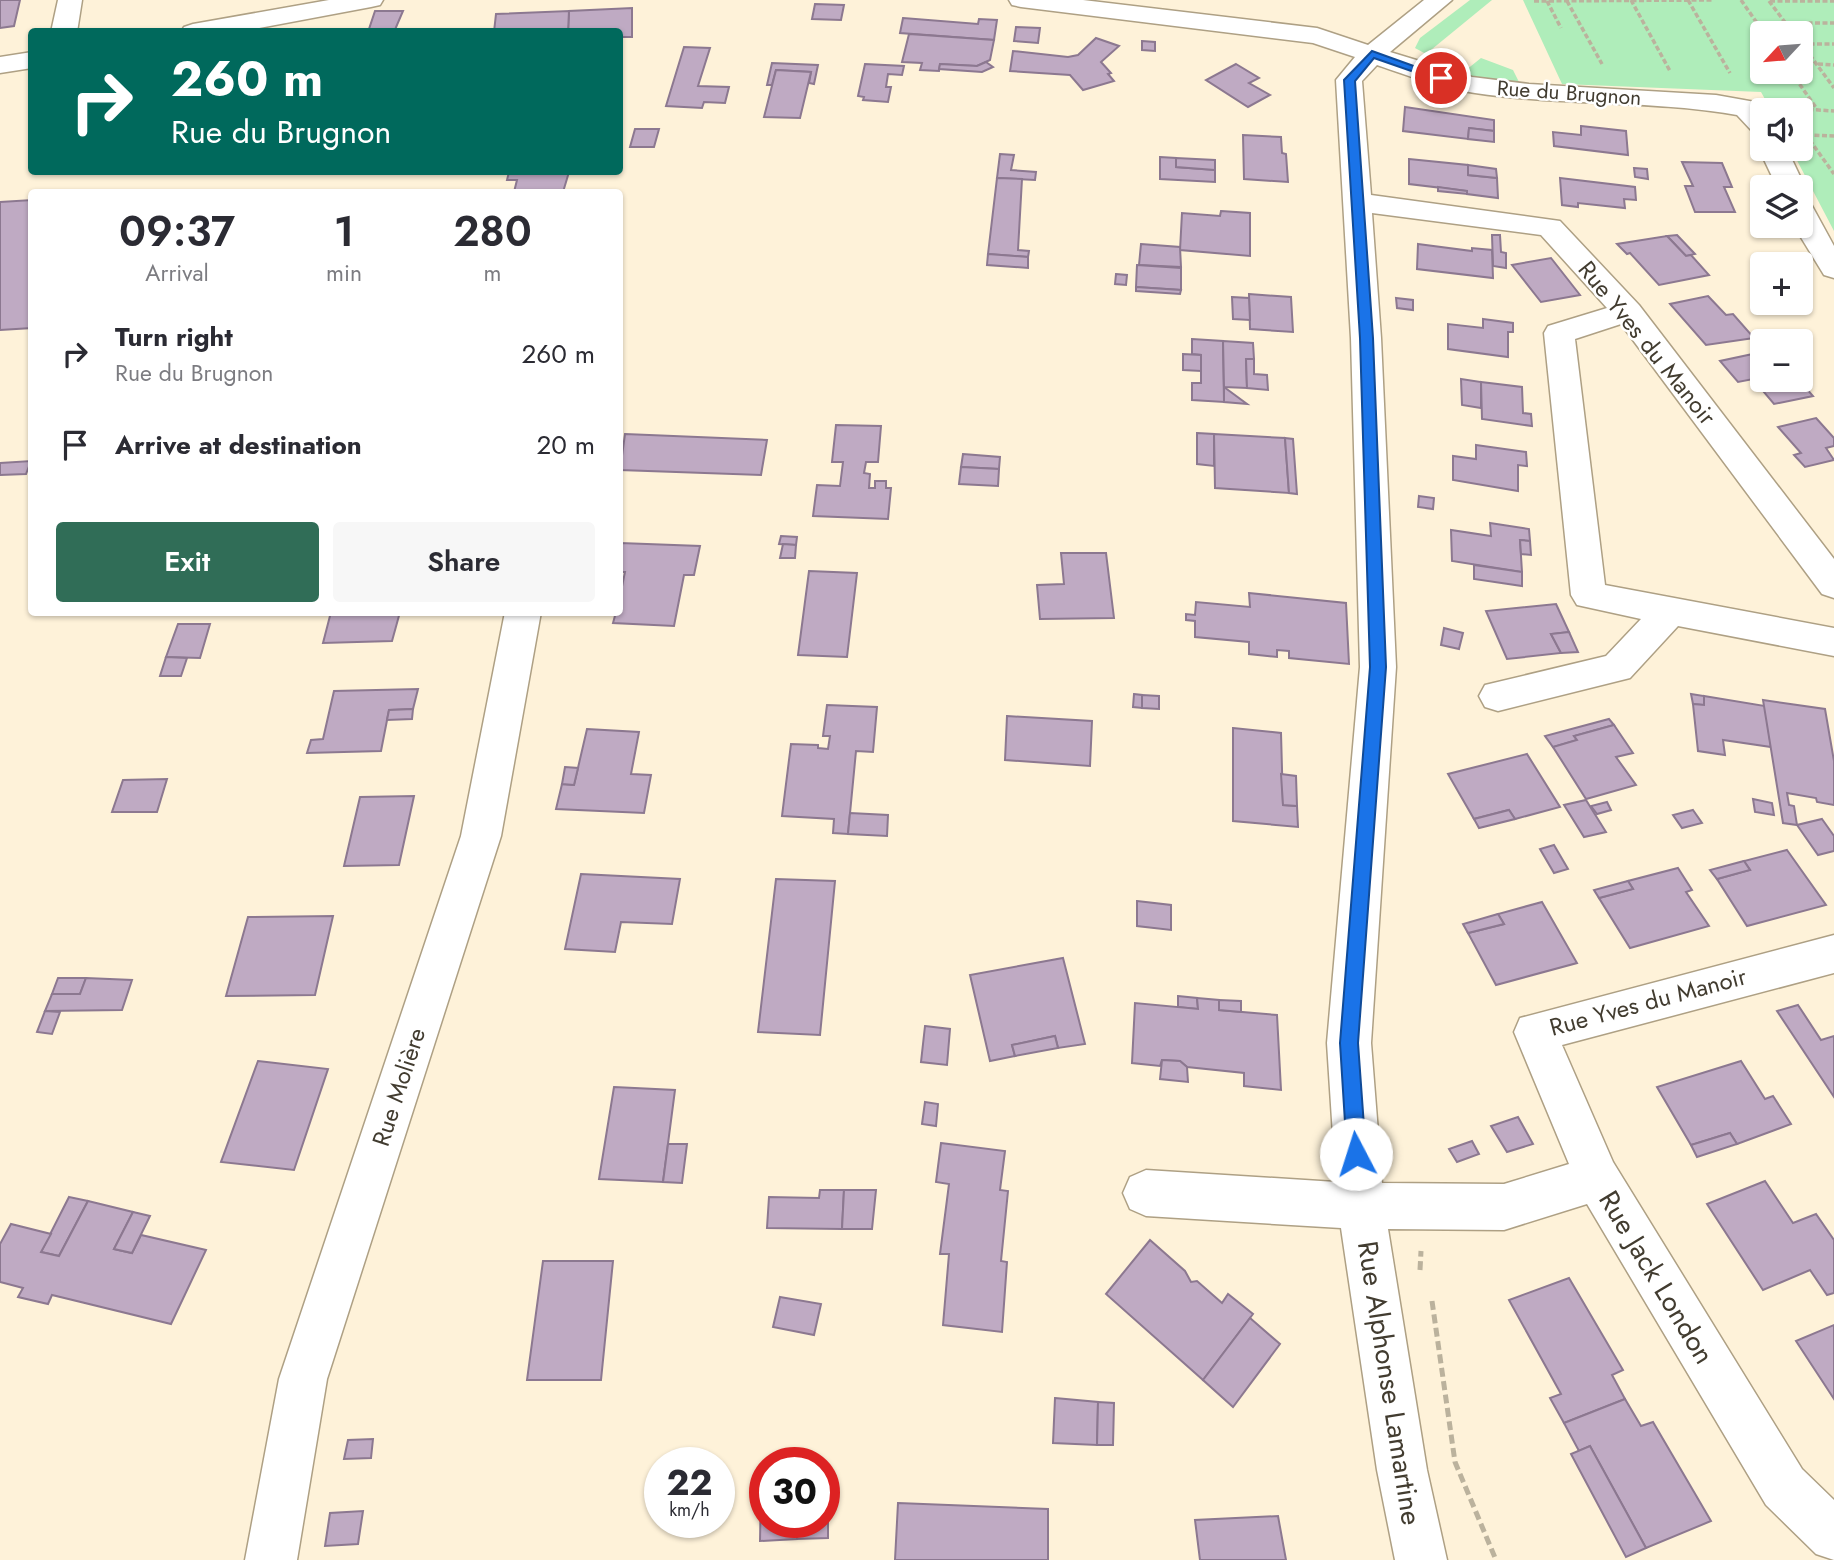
<!DOCTYPE html>
<meta charset="utf-8">
<style>
:root{--surface:#fff;--page:#f7f7f7;--text:#2b2b33;--muted:#7c7c81;--accent:#306d57}
body{margin:0;font-family:Jost,sans-serif;background:var(--page);color:var(--text);height:100vh;display:flex;flex-direction:column;font-size:26px;white-space:nowrap}
*{box-sizing:border-box;margin:0}
p{font-size:23px;color:var(--muted)}
.icon{flex:none;width:38px;height:38px;fill:none;stroke:currentColor;stroke-width:2;stroke-linecap:round;stroke-linejoin:round}
.map{position:relative;flex:1;overflow:hidden}
.drawer{position:absolute;left:28px;top:189px;width:595px;height:427px;display:flex;flex-direction:column;background:var(--surface);border-radius:7px;box-shadow:0 2px 5px #0004}
.drawer>*{flex:none}
.hud{position:absolute;left:28px;top:28px;width:595px;height:147px;border-radius:7px;box-shadow:0 2px 5px #0004;background:#00695c;color:#fff;overflow:hidden}
.needle{width:46px;rotate:244deg}
.controls{position:absolute;left:1750px;top:21px;display:grid;gap:14px}
.controls a{display:grid;place-items:center;width:63px;height:63px;border-radius:7px;background:var(--surface);box-shadow:0 2px 5px #0004;font-size:35px}
.speed{position:absolute;left:644px;top:1447px;display:flex;gap:14px;font-size:35px;font-weight:700;text-align:center}
.speed>*{display:grid;place-content:center;width:91px;height:91px;border-radius:50%;background:var(--surface);box-shadow:0 2px 5px #0004;line-height:1}
.speed small{font-size:18px;font-weight:400}
.speed .limit{border:10px solid #d22;background:#fff;color:#111}
.pin{position:absolute;display:grid;place-items:center;width:60px;height:60px;color:#fff;margin:-30px;border:4px solid #fff;border-radius:50%;box-shadow:0 2px 7px #0007}
.me{position:absolute;width:77px;margin:-38px;rotate:355deg;stroke-linejoin:round;filter:drop-shadow(0 0 5px #0008)}
.turn{display:flex;align-items:center;gap:24px;height:147px;padding:0 28px;font-size:32px}
.turn .icon{width:91px;height:91px;stroke-width:2.5}
.turn b{display:block;font-size:49px;line-height:60px}
.eta{display:flex;justify-content:space-evenly;align-items:center;height:119px;text-align:center}
.eta b{font-size:42px;font-weight:600;line-height:49px}
.cta{display:flex;gap:14px;margin-top:auto;padding:14px 28px}
.cta a{flex:1;height:80px;border-radius:7px;background:var(--accent);color:#fff;font-size:28px;font-weight:600;line-height:80px;text-align:center}
.cta a+a{background:var(--page);color:var(--text)}
ul{padding:0;list-style:none}
li{display:flex;align-items:center;gap:21px;height:91px;padding:0 28px}
li div{flex:1}
li b{display:block;font-size:26px}
li em{font-style:normal}
.map>svg:first-child{display:block}
.green{fill:#afedba;fill-rule:evenodd}
.building{fill:#bfaac3;stroke:#8c7890;stroke-width:2}
.lines{fill:none;stroke-linecap:round;stroke-linejoin:round}
.minor-casing{stroke:#aea084;stroke-width:3}
.path-far1{stroke:#bbb29d;stroke-width:3.5;stroke-dasharray:5 2.5;stroke-linecap:butt}
.path{stroke:#bbb29d;stroke-width:5;stroke-dasharray:9 4.5;stroke-linecap:butt}
.minor{fill:#fff;fill-rule:evenodd}
.route{fill:#1a73e8;stroke:#114b97;stroke-width:2}
.labels{text-anchor:middle;stroke-width:5;stroke-linejoin:round;paint-order:stroke}
.far-street-label{font-size:21px;fill:#423c30;stroke:#fff}
.street-label{font-size:24px;fill:#423c30;stroke:#fff}
.near-street-label{font-size:28px;fill:#423c30;stroke:#fff}
</style>
<div class="map">
<svg width="1834" height="1560" viewBox="0 0 1834 1560">
<rect width="100%" height="100%" fill="#fef2d9"/>
<!-- green -->
<g class="green">
<path d="M1470 0H1492L1426 54 1415 48 1420 38Z"/>
<path d="M1523 0H1834V231L1791 149H1801V110H1771L1761 92 1562 84ZM1762 33H1801V72H1762Z"/>
<path d="M1481 58 1513 70 1519 82 1471 76 1448 69V66L1466 70Z"/>
</g>
<!-- building -->
<g class="building">
<path d="M0 0H20L14 26 0 28Z"/>
<path d="M815 4 844 5 841 20 812 19Z"/>
<path d="M632 8V37H620V32H568L569 11Z"/>
<path d="M375 11H403L394 32H368Z"/>
<path d="M569 11 568 32H494L496 14Z"/>
<path d="M903 18 978 24 979 19 997 20 994 40 900 33Z"/>
<path d="M1016 27 1040 28 1038 43 1014 41Z"/>
<path d="M909 34 994 40 990 60 977 66 940 64 939 71 920 70 922 63 902 62Z"/>
<path d="M1096 38 1119 46 1101 62 1111 73 1108 74 1114 81 1083 90 1070 75 1010 71 1013 51 1068 57 1078 55Z"/>
<path d="M1142 41 1155 42V51L1142 50Z"/>
<path d="M684 47 710 48 698 86 729 87 725 103 704 102 702 108 666 106Z"/>
<path d="M986 62 993 67 982 72 939 69 940 64 977 66Z"/>
<path d="M772 63 818 65 814 84 809 83 811 72 776 70 772 85H767Z"/>
<path d="M865 64 904 66 902 75 888 74 886 87H891L888 102 863 100 864 97 858 96Z"/>
<path d="M1236 64 1259 78 1249 83 1270 95 1248 107 1206 80Z"/>
<path d="M776 70 811 72 800 118 764 117Z"/>
<path d="M1405 107 1494 120V131L1469 128 1468 139 1403 131Z"/>
<path d="M1581 126 1626 131 1628 155 1554 146 1553 132 1581 135Z"/>
<path d="M1469 128 1494 131V142L1468 139Z"/>
<path d="M635 129H659L654 147H630Z"/>
<path d="M1243 135 1281 137 1282 153 1286 154 1288 182 1244 179Z"/>
<path d="M1000 154 1014 155 1011 170 1036 172 1035 180 997 178Z"/>
<path d="M1160 157 1176 158V167L1215 170V182L1160 179Z"/>
<path d="M1176 158 1215 160V170L1176 167Z"/>
<path d="M1409 159 1468 165V175L1497 178 1498 198 1467 194V191L1409 184Z"/>
<path d="M1682 162 1722 163 1732 187H1724L1735 212H1695L1685 186H1693Z"/>
<path d="M1468 165 1496 169 1497 178 1468 175Z"/>
<path d="M1634 168 1647 169 1648 179 1635 177Z"/>
<path d="M509 172H569L563 192H514L517 180H507Z"/>
<path d="M997 178 1022 179 1018 250 1029 251 1028 257 988 254Z"/>
<path d="M1560 178 1635 187 1636 200 1624 199 1625 208 1578 203V207L1562 205Z"/>
<path d="M1438 187 1467 191V194L1438 191Z"/>
<path d="M32 200V328L0 330V202Z"/>
<path d="M1221 211 1250 213V256L1180 250 1182 213 1220 216Z"/>
<path d="M1492 235H1500L1501 252 1506 253V268L1493 266Z"/>
<path d="M1677 235 1695 254 1686 256 1667 236Z"/>
<path d="M1667 236 1686 256 1691 255 1709 275 1659 285 1630 253 1627 254 1617 244Z"/>
<path d="M1141 244 1180 247 1181 267 1139 265Z"/>
<path d="M1418 244 1472 251V248L1492 250 1493 278 1417 269Z"/>
<path d="M988 254 1028 257V268L987 265Z"/>
<path d="M1551 258 1580 295 1541 302 1512 265Z"/>
<path d="M1137 265 1181 268V290L1136 287Z"/>
<path d="M1116 274 1127 275 1126 285 1115 284Z"/>
<path d="M1136 287 1181 290 1180 294 1136 291Z"/>
<path d="M1249 294 1291 297 1293 332 1250 329Z"/>
<path d="M1708 296 1726 315 1733 314 1754 338 1706 345 1670 304Z"/>
<path d="M1232 297 1249 298 1250 320 1233 319Z"/>
<path d="M1396 298 1413 300V310L1397 308Z"/>
<path d="M1483 319 1513 323V332H1508V357L1448 349V324L1483 328Z"/>
<path d="M1773 335 1778 341H1762V347L1754 338Z"/>
<path d="M1192 339 1223 341 1224 402 1192 400V383H1201V355L1192 354Z"/>
<path d="M1223 341 1253 343 1254 359H1246L1247 388 1224 387Z"/>
<path d="M1762 352V380H1799L1813 396 1774 404 1753 379 1738 382 1720 361Z"/>
<path d="M1183 354 1201 355V371L1183 370Z"/>
<path d="M1246 359H1254V374L1267 375 1268 390 1247 388Z"/>
<path d="M1461 379 1481 382V408L1462 405Z"/>
<path d="M1481 382 1522 387 1523 413 1531 414 1532 426 1482 419Z"/>
<path d="M1224 387 1247 404 1224 402Z"/>
<path d="M1816 418 1834 438V446L1826 448 1834 460 1805 467 1794 455 1801 453 1778 427Z"/>
<path d="M836 425 881 426 878 462H866L864 473 870 474 869 488H875V481H886V488H891L888 519 813 516 817 485 840 486 843 462H832Z"/>
<path d="M1197 433 1214 434V466L1197 464Z"/>
<path d="M625 434 767 440 761 475 620 470Z"/>
<path d="M1214 434 1285 438 1289 493 1215 488Z"/>
<path d="M1285 438 1293 439 1297 494 1289 493Z"/>
<path d="M1476 445 1526 452 1527 466 1518 465V491L1453 480V456L1476 459Z"/>
<path d="M963 454 1000 457 999 469 961 467Z"/>
<path d="M31 461 26 474 0 475V463Z"/>
<path d="M961 467 999 469 998 486 959 484Z"/>
<path d="M1419 496 1434 498 1433 509 1418 507Z"/>
<path d="M1490 523 1529 529 1530 541 1520 540 1522 572 1452 561 1451 530 1491 536Z"/>
<path d="M781 536 797 537 796 545 779 544Z"/>
<path d="M1520 540 1530 541 1531 555 1521 554Z"/>
<path d="M620 543 700 546 694 575H684L674 626 613 623 616 612H620V596L625 572H620Z"/>
<path d="M783 544 796 545 795 558H780Z"/>
<path d="M1061 553H1106L1114 618 1040 619 1037 585 1064 584Z"/>
<path d="M1474 565 1522 572V586L1474 579Z"/>
<path d="M809 571 857 573 847 657 798 655Z"/>
<path d="M1249 593 1346 603 1349 664 1289 658V651L1277 650V657L1249 654V642L1195 637V621L1186 620V614L1195 615 1196 602 1250 607Z"/>
<path d="M1556 604 1569 632 1551 634 1561 653 1507 659 1486 611Z"/>
<path d="M331 612H400L392 641 323 643Z"/>
<path d="M178 624H210L200 658 166 657Z"/>
<path d="M1444 628 1463 633 1459 649 1441 645Z"/>
<path d="M1569 632 1578 652 1561 653 1551 634Z"/>
<path d="M166 657 187 658 181 676H160Z"/>
<path d="M418 689 413 709 389 710 381 751 307 753 311 740 323 739 334 691Z"/>
<path d="M1134 694 1142 695V708L1133 707Z"/>
<path d="M1691 694 1704 696V705L1693 704Z"/>
<path d="M1142 695 1159 696V709L1142 708Z"/>
<path d="M1704 696 1765 706 1771 747 1723 740 1725 755 1698 751 1693 704 1704 705Z"/>
<path d="M1763 700 1825 709 1834 761V805L1817 802 1816 798 1787 793 1789 805 1794 806 1797 825 1783 823Z"/>
<path d="M827 705 877 707 873 752 856 751 848 834 833 833 834 819 782 816 791 744 818 745V748L828 749 830 736H823Z"/>
<path d="M413 709 412 719 387 720 389 710Z"/>
<path d="M1007 716 1092 721 1090 766 1005 760Z"/>
<path d="M1609 719 1614 725 1574 736 1577 740 1553 747 1545 736Z"/>
<path d="M1614 725 1633 753 1616 757 1636 785 1586 799 1553 747 1577 740 1574 736Z"/>
<path d="M1233 728 1281 733 1283 805 1297 806 1298 827 1233 821Z"/>
<path d="M587 729 639 732 631 774 651 775 644 813 556 809 562 784 574 785Z"/>
<path d="M1527 754 1560 807 1515 819 1509 810 1474 819 1448 774Z"/>
<path d="M565 767 578 768 574 785 562 784Z"/>
<path d="M1281 774 1296 776 1297 806 1283 805Z"/>
<path d="M167 779 157 812H112L123 780Z"/>
<path d="M414 796 399 865 344 866 360 797Z"/>
<path d="M1753 799 1772 803 1774 815 1755 812Z"/>
<path d="M1586 800 1606 832 1584 837 1564 805Z"/>
<path d="M1607 802 1611 810 1597 814 1591 806Z"/>
<path d="M1509 810 1515 819 1479 828 1474 819Z"/>
<path d="M1693 810 1702 823 1682 828 1673 815Z"/>
<path d="M850 813 888 815 887 836 848 834Z"/>
<path d="M1822 819 1834 836V851L1818 855 1797 825Z"/>
<path d="M1554 845 1568 869 1554 873 1540 849Z"/>
<path d="M1787 850 1826 905 1747 926 1717 879 1750 870 1744 861Z"/>
<path d="M1744 861 1750 870 1717 879 1710 870Z"/>
<path d="M1678 868 1692 890 1686 892 1709 926 1630 948 1599 898 1633 889 1628 881Z"/>
<path d="M581 874 680 879 672 924 621 922 615 952 565 949Z"/>
<path d="M776 879 835 881 820 1035 758 1032Z"/>
<path d="M1628 881 1633 889 1599 898 1594 890Z"/>
<path d="M1137 901 1171 905V930L1137 926Z"/>
<path d="M1542 902 1577 963 1496 985 1468 933 1504 924 1498 914Z"/>
<path d="M1498 914 1504 924 1468 933 1463 924Z"/>
<path d="M333 916 315 995 226 996 248 917Z"/>
<path d="M1063 958 1085 1044 1058 1048 1055 1036 1012 1045 1015 1056 990 1061 970 975Z"/>
<path d="M58 978H86L80 994H52Z"/>
<path d="M86 978 132 980 122 1010 45 1011 52 994H80Z"/>
<path d="M1178 996 1197 998 1198 1009 1178 1007Z"/>
<path d="M1197 998 1219 1000V1010L1277 1015 1281 1090 1244 1086V1073L1187 1067 1180 1061 1162 1060 1160 1066 1132 1063 1135 1003 1198 1009Z"/>
<path d="M1219 1000 1241 1001V1012L1219 1010Z"/>
<path d="M1798 1005 1821 1040 1834 1036V1097L1777 1011Z"/>
<path d="M45 1011 60 1012 52 1034 37 1032Z"/>
<path d="M925 1026 950 1029 947 1065 921 1062Z"/>
<path d="M1055 1036 1058 1048 1015 1056 1012 1045Z"/>
<path d="M1162 1060 1180 1061 1187 1067 1188 1082 1160 1079Z"/>
<path d="M258 1061 328 1069 294 1170 221 1162Z"/>
<path d="M1741 1061 1765 1099 1773 1096 1791 1124 1737 1144 1730 1133 1691 1145 1657 1087Z"/>
<path d="M614 1087 675 1090 663 1182 599 1179Z"/>
<path d="M925 1102 938 1104 936 1126 922 1124Z"/>
<path d="M1518 1117 1533 1144 1507 1152 1491 1126Z"/>
<path d="M1730 1133 1737 1144 1697 1157 1691 1145Z"/>
<path d="M1472 1141 1479 1154 1457 1162 1449 1149Z"/>
<path d="M941 1143 1005 1151 1000 1190 1008 1191 1001 1261 1007 1262 1002 1332 943 1325 949 1254H940L949 1184 936 1182Z"/>
<path d="M668 1144H687L682 1183 663 1182Z"/>
<path d="M1765 1181 1793 1223 1816 1214 1834 1240V1293L1827 1295 1810 1270 1763 1290 1707 1204Z"/>
<path d="M820 1190H844L842 1229 767 1228 769 1197 819 1198Z"/>
<path d="M844 1190H876L872 1229H842Z"/>
<path d="M69 1197 88 1201 59 1256 41 1252Z"/>
<path d="M88 1201 133 1212 114 1249 132 1253 141 1235 206 1250 171 1324 52 1295 48 1304 18 1297 23 1288 0 1282V1244L11 1224 51 1234 41 1252 59 1256Z"/>
<path d="M133 1212 150 1216 132 1253 114 1249Z"/>
<path d="M1150 1240 1185 1271 1191 1282 1197 1281 1222 1303 1228 1294 1253 1314 1203 1380 1106 1294Z"/>
<path d="M543 1261H613L601 1380H527Z"/>
<path d="M1569 1278 1623 1370 1612 1375 1625 1399 1564 1423 1550 1398 1561 1394 1509 1300Z"/>
<path d="M780 1297 821 1304 814 1335 773 1327Z"/>
<path d="M1250 1318 1280 1344 1233 1407 1203 1380Z"/>
<path d="M1834 1325V1399L1796 1341Z"/>
<path d="M1055 1398 1098 1402 1097 1445 1053 1443Z"/>
<path d="M1625 1399 1641 1426 1653 1422 1711 1521 1646 1548 1590 1446 1579 1451 1564 1423Z"/>
<path d="M1098 1402 1114 1403 1113 1445H1097Z"/>
<path d="M373 1439 371 1458 344 1459 348 1440Z"/>
<path d="M1590 1446 1646 1548 1626 1557 1571 1454Z"/>
<path d="M828 1483V1538L797 1539V1522H824V1484Z"/>
<path d="M761 1486H765V1522H797V1539L760 1541Z"/>
<path d="M898 1503 1048 1509V1560H895Z"/>
<path d="M363 1511 358 1544 325 1546 330 1513Z"/>
<path d="M1278 1516 1286 1560H1200L1195 1520Z"/>
</g>
<g class="lines">
<defs>
<g id="minor">
<path d="M58 0H82L77 32H51Z"/>
<path d="M329 0H383L380 5 371 7 238 32H181L184 27 193 24Z"/>
<path d="M1009 0H1083L1317 28 1368 45 1424 0H1452L1390 52 1472 77 1529 84 1716 95 1755 102 1763 110 1762 133 1752 131 1737 115C1651 100 1562 106 1475 93 1441 88 1409 76 1377 65L1362 81 1371 195 1560 221 1639 305 1834 559V598L1822 594 1621 324 1575 339 1605 585 1834 628V656L1678 626 1630 678 1498 711 1485 707 1479 696 1485 685 1606 656 1641 619 1577 605 1571 595 1544 333 1548 326 1607 308 1541 235 1372 213 1381 338 1396 667 1371 1043 1382 1183 1504 1184 1569 1164 1514 1032 1520 1018 1834 935V973L1562 1045 1613 1162 1802 1469 1834 1500V1560L1816 1554 1766 1505 1587 1204 1504 1230 1388 1229 1427 1470 1447 1560H1395L1377 1470 1341 1228 1146 1216 1130 1209 1123 1193 1130 1177 1146 1170 1336 1182 1327 1043 1360 667 1351 338 1336 80 1355 57 1313 43 1021 7 1012 5Z"/>
<path d="M32 52V68L0 73V57Z"/>
<path d="M1762 145V149H1787L1805 187 1801 193V187H1777L1759 149Z"/>
<path d="M1801 201 1811 204 1834 246V278L1824 275 1794 226H1801Z"/>
<path d="M505 612H541L501 836 327 1379 297 1560H245L279 1379 461 836Z"/>
</g>
</defs>
<!-- minor casing -->
<use href="#minor" class="minor-casing"/>
<!-- path-far1 -->
<g class="path-far1">
<path d="M1631 0 1670 71"/>
<path d="M1688 0 1730 73"/>
<path d="M1741 0 1764 33"/>
<path d="M1534 1 1712 0"/>
<path d="M1547 1 1561 28"/>
<path d="M1567 1 1602 64"/>
<path d="M1769 1 1793 33"/>
<path d="M1770 1H1834"/>
<path d="M1785 23H1834"/>
<path d="M1801 43 1834 88"/>
<path d="M1802 44H1834"/>
<path d="M1818 64 1834 65"/>
<path d="M1791 72 1817 109"/>
<path d="M1786 108 1834 111"/>
<path d="M1801 128 1834 174"/>
<path d="M1807 135 1834 136"/>
</g>
<!-- path -->
<g class="path">
<path d="M1420 1270 1421 1251"/>
<path d="M1432 1301 1455 1462 1496 1560"/>
</g>
<!-- minor -->
<use href="#minor" class="minor"/>
</g>
<!-- route -->
<path class="route" d="M1372 51 1447 78 1437 80 1374 58 1355 81 1373 338 1386 667 1358 1043 1366 1154 1363 1160 1356 1163 1350 1160 1347 1154 1340 1043 1370 667 1360 338 1344 80Z"/>
<g class="labels">
<!-- far-street labels -->
<g class="far-street-label">
<text transform="translate(1569 93) rotate(4)" y="7">Rue du Brugnon</text>
</g>
<!-- street labels -->
<g class="street-label">
<text transform="translate(1647 343) rotate(51)" y="8">Rue Yves du Manoir</text>
<text transform="translate(1648 1002) rotate(-15)" y="8">Rue Yves du Manoir</text>
<text transform="translate(399 1087) rotate(-72)" y="8">Rue Molière</text>
</g>
<!-- near-street labels -->
<g class="near-street-label">
<text transform="translate(1657 1277) rotate(59)" y="10">Rue Jack London</text>
<text transform="translate(1390 1383) rotate(81)" y="10">Rue Alphonse Lamartine</text>
</g>
</g>
</svg>
<div class="controls">
<a><svg class="needle" viewBox="-14 -14 28 28"><path d="M0-13l5 13h-10z" fill="#e53935"/><path d="M0 13l5-13h-10z" fill="#7c7c81"/></svg></a>
<a><svg class="icon" aria-label="sound" viewBox="0 0 24 24"><path d="M4 9h4l5-4v14l-5-4H4zM17 9q2 3 0 6"/></svg></a>
<a><svg class="icon" aria-label="layers" viewBox="0 0 24 24"><path d="M12 4l9 5-9 5-9-5zM3 14l9 5 9-5"/></svg></a>
<a>+</a>
<a>−</a>
</div>
<div class="speed"><div>22<small>km/h</small></div><div class="limit">30</div></div>
<div class="pin" style="left:1441px;top:78px;background:#d93025"><svg class="icon" aria-label="arrive" viewBox="0 0 24 24"><path d="M6 21V4h12l-3 4 3 4H6"/></svg></div>
<svg class="me" style="left:1356px;top:1154px" viewBox="-20 -20 40 40"><circle r="19" fill="#fff"/><path d="M0-13L10 11 0 6-10 11z" fill="#1a73e8"/></svg>
<div class="hud">
<div class="turn"><svg class="icon" aria-label="right" viewBox="0 0 24 24"><path d="M7 20v-9h11M14 6l5 5-5 5"/></svg><div><b>260 m</b>Rue du Brugnon</div></div>
</div>
<section class="drawer">
<div class="eta">
<div><b>09:37</b><p>Arrival</p></div>
<div><b>1</b><p>min</p></div>
<div><b>280</b><p>m</p></div>
</div>
<ul>
<li><svg class="icon" aria-label="right" viewBox="0 0 24 24"><path d="M7 20v-9h11M14 6l5 5-5 5"/></svg><div><b>Turn right</b><p>Rue du Brugnon</p></div><em>260 m</em></li>
<li><svg class="icon" aria-label="arrive" viewBox="0 0 24 24"><path d="M6 21V4h12l-3 4 3 4H6"/></svg><div><b>Arrive at destination</b></div><em>20 m</em></li>
</ul>
<div class="cta"><a>Exit</a><a>Share</a></div>
</section>
</div>
